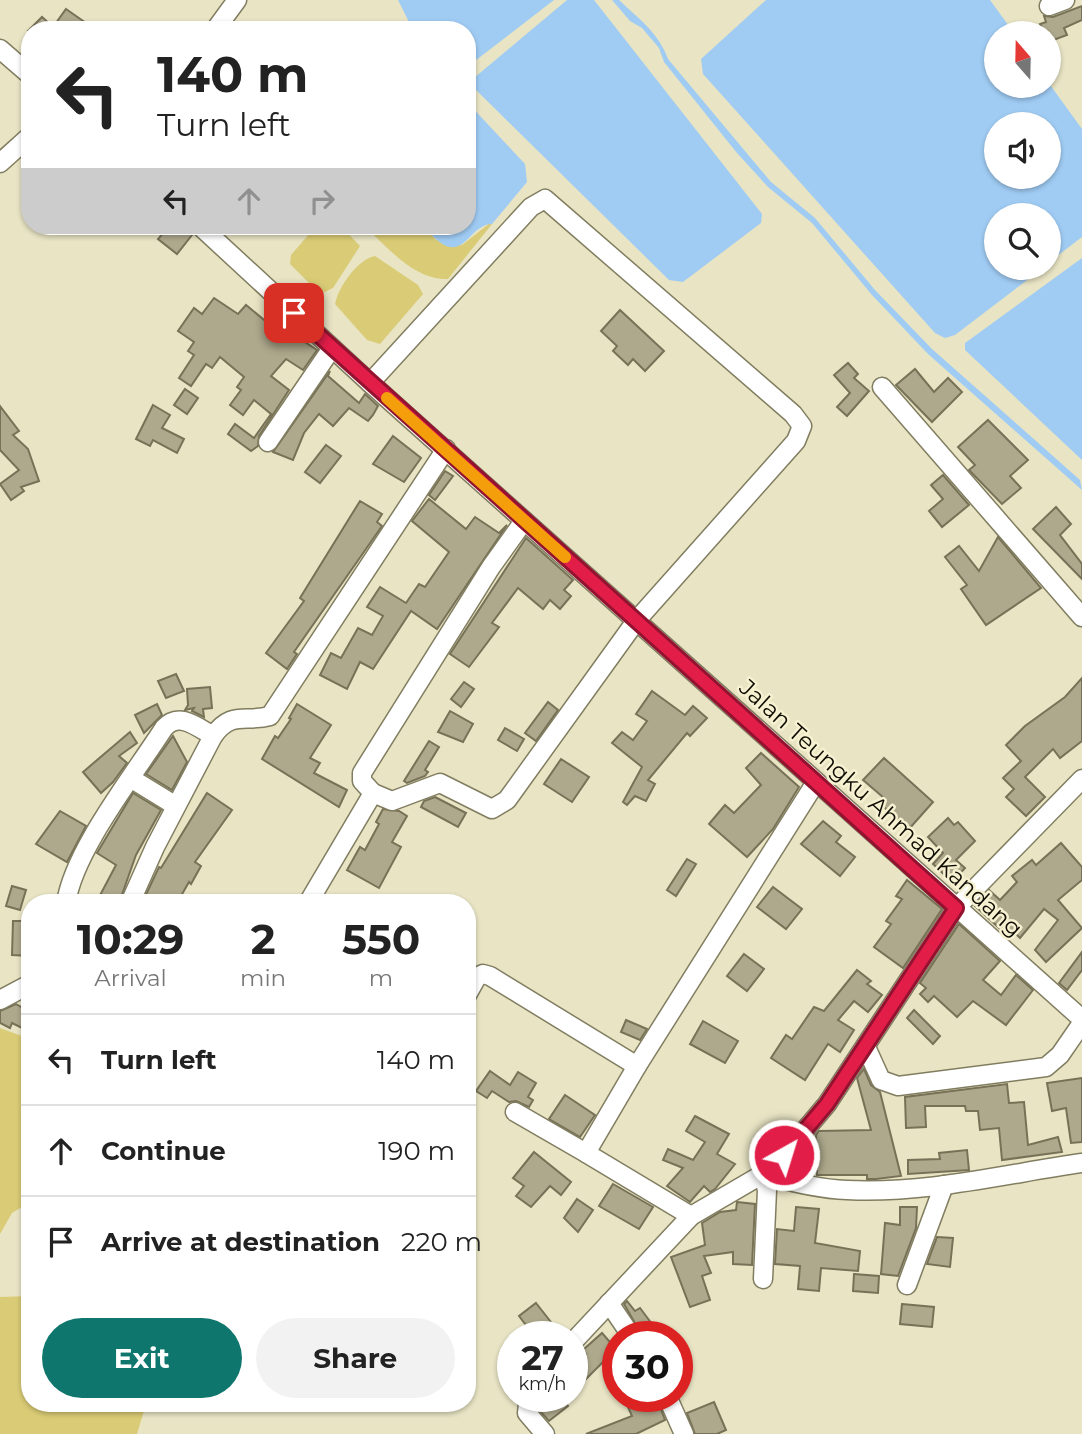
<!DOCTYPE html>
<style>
:root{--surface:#fff;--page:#f2f2f2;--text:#222;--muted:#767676;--line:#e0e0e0;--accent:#0f766e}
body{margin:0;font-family:Montserrat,sans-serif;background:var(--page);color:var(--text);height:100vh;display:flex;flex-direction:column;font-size:26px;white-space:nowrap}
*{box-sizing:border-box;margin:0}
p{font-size:23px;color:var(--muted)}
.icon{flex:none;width:38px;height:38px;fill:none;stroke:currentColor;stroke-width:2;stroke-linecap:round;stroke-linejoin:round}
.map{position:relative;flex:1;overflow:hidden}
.side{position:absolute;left:21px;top:894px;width:455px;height:518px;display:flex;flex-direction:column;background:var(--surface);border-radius:28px;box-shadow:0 2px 5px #0004}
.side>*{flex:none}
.banner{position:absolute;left:21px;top:21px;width:455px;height:214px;border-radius:28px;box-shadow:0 2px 5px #0004;background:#fff;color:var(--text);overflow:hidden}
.needle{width:46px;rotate:340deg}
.controls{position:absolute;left:984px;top:21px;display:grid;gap:14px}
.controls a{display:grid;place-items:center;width:77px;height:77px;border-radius:50%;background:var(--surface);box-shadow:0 2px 5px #0004;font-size:35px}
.speed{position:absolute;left:497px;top:1321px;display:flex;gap:14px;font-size:35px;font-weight:700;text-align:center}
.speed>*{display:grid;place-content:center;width:91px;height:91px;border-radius:50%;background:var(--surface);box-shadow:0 2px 5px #0004;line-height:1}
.speed small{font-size:18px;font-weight:400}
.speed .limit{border:10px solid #d22;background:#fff;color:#111}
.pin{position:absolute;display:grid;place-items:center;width:60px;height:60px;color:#fff;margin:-30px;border-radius:14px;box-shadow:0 4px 10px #0006}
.me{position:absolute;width:77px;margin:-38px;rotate:39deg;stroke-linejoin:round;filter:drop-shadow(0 0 5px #0008)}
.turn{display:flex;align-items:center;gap:24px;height:147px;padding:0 21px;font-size:32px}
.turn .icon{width:91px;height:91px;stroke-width:2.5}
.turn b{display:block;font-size:49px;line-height:60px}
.lanes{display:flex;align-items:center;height:66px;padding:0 21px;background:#0003;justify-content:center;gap:35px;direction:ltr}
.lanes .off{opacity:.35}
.eta{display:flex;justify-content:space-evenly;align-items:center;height:119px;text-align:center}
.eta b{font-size:42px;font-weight:700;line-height:49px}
.cta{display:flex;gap:14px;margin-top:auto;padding:14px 21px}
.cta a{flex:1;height:80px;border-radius:42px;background:var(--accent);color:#fff;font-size:28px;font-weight:700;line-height:80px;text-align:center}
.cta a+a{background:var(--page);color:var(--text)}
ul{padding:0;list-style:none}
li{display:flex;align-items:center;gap:21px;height:91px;padding:0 21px;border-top:2px solid var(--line)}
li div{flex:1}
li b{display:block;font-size:26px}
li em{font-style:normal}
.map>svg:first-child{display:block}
.green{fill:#dacc76}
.water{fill:#a0ccf4;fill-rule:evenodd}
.building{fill:#aea98c;stroke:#777257;stroke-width:2}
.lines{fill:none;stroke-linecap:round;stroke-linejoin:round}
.minor-casing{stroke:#817d60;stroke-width:21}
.minor{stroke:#fff;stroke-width:18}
.route-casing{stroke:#92132f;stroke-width:18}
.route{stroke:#e11d48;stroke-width:12}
.slow{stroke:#f59e0b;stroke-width:12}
.labels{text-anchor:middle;stroke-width:5;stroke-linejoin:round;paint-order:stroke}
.street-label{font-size:23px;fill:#0e0c03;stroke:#f6f1d1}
</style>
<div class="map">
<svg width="1082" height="1434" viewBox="0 0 1082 1434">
<rect width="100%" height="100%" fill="#e8e4c4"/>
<!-- green -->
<g class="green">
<path d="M490 223 492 224 448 279C413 280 388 247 364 226H424L436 240 462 245Z"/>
<path d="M316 226H341L360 246 333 288 325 292 316 290 290 264 291 255Z"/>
<path d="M375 256 418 285 423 294 380 344 367 340 335 304C338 287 358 259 375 256Z"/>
<path d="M0 1028 30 1039V1202L12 1213 0 1234Z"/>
<path d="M30 1296V1404H146L137 1434H0V1297Z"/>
</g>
<!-- water -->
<g class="water">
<path d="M398 0H554L467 67V30H413Z"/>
<path d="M567 0H594L762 214 761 223 683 282 669 280 471 85 474 78Z"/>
<path d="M612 0H619C638 18 659 33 668 59L771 182 815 218 875 290 932 349 1080 480 1082 490 928 354 872 295 812 223 768 187 737 153 664 62 659 48 642 28 630 21Z"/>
<path d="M766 0H990L1014 33H996V86H1048V82L1082 129V237L1048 263V215H996V268H1043L955 335 945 338 935 333 703 74 701 59ZM1048 124V177H996V124Z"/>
<path d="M467 102 525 164 527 182 492 224C466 224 463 275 424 226H467Z"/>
<path d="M1082 258V460L965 350V343L972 338Z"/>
</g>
<!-- building -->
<g class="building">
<path d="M1082 6V20L1064 28 1067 35 1048 42V33H1044L1040 24 1046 22 1044 16 1053 17Z"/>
<path d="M66 9 96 30H29L42 17 53 27Z"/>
<path d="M169 226H180L192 235 177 254 158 239Z"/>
<path d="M214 298 238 314 246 305 286 338 295 329 304 338 302 340 317 350 303 370 286 359 271 376 289 390 259 436 258 446 251 451 228 434 235 424 254 438 271 414 254 400 243 415 230 405 241 390 237 387 244 377 220 357 212 368 206 364 191 386 179 378 194 355 188 351 194 342 178 331 194 308 202 314Z"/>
<path d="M620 310 664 351 645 371 633 359 628 365 613 351 617 346 601 331Z"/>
<path d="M848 363 858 374 854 378 869 391 847 416 837 407 850 393 834 375Z"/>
<path d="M915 369 934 392 948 378 962 392 932 422 896 385Z"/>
<path d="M330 371 328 376 359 403 365 394 378 406 373 415 368 421 349 408 333 426 319 414 304 433 293 460 273 452Z"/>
<path d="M185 389 198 398 187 414 174 405Z"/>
<path d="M153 405 170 415 162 428 184 439 177 453 153 440 150 446 136 439Z"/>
<path d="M0 406 19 431 13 435 28 449 39 481 21 487 24 491 11 500 0 484 19 470 0 450Z"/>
<path d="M988 420 1028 460 1010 476 1021 488 1002 504 969 470 975 465 958 447Z"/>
<path d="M393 436 421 458 404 482 373 464Z"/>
<path d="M326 445 341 456 320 483 305 472Z"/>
<path d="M445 471 453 476 435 500 429 495Z"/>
<path d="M943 475 969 505 942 527 929 511 943 499 931 485Z"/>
<path d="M429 499 466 529 475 517 499 533 507 525 437 629 411 611 373 669 360 662 347 689 320 675 331 653 341 658 358 628 372 635 383 616 367 607 380 587 406 603 419 584 425 587 449 552 412 521Z"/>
<path d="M360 501 382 514 377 522 382 526 294 652 297 654 287 669 266 653 304 601 300 598Z"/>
<path d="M1056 507 1071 524 1060 535 1082 564V579L1033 529Z"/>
<path d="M998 537 1041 588 986 625 961 589 967 585 945 557 959 546 979 571Z"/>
<path d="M526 538 573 580 564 590 571 596 560 609 550 600 543 609 518 588 492 623 499 627 469 667 450 654Z"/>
<path d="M176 674 184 691 166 698 158 681Z"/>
<path d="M1082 678V741L1060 758 1053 749 1025 777 1045 797 1026 816 1006 797 1014 789 1003 778 1021 761 1006 745 1025 726 1065 697Z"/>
<path d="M464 682 474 689 461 707 451 699Z"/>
<path d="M210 687 212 708 203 709 204 717 192 711 194 708 185 710 188 705 187 689Z"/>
<path d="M652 691 685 715 693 706 707 718 690 736 687 733 648 780 655 784 646 801 635 796 627 805 623 802 642 767 612 743 622 732 633 740 647 721 636 714Z"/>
<path d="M548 702 558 710 536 741 525 733Z"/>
<path d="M157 704 162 715 144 733 135 715Z"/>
<path d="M297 704 331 725 310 758 320 763 314 773 347 790 339 807 262 759 275 736 278 738 291 719 289 718Z"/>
<path d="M450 711 473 724 463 742 438 732Z"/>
<path d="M505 728 524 739 517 751 498 740Z"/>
<path d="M130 732 137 743 119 756 127 763 113 782 101 793 83 772Z"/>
<path d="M173 736 187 762 172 790 146 774Z"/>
<path d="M429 741 439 747 425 770 428 772 425 776 407 783 404 781Z"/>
<path d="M761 753 799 787 773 829 747 857 709 824 725 805 734 813 761 785 746 768Z"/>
<path d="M884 758 933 802 909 829 879 803 884 798 863 780Z"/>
<path d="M561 759 589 777 572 802 544 784Z"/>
<path d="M133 793 161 810 136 855 119 903H105L98 899 116 865 97 853Z"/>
<path d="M207 793 232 810 195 862 201 866 191 884 189 882 177 903H142L159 867 161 868Z"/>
<path d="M435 797 466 813 458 827 421 807 424 801Z"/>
<path d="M383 809 399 811 407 816 392 842 401 847 379 888 347 870 360 847 365 850 379 824 376 822Z"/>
<path d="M60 811 86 826 67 862 36 844Z"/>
<path d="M948 818 954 825 958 822 975 841 956 860 965 868 952 882 933 864 943 853 928 837Z"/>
<path d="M823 821 841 836 836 842 855 857 840 876 801 844Z"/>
<path d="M1061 843 1082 867V880L1058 900 1082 928 1046 962 1035 950 1058 920 1044 909 1020 938 1015 933 1010 938 974 905 989 890 1000 900 1017 882 1012 876 1032 860 1036 865Z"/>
<path d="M687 859 696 864 676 896 667 890Z"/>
<path d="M907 880 942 909 903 968 874 947 891 924 886 921 902 899 896 896Z"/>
<path d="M12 886 26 890 20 910 6 906Z"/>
<path d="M773 887 802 909 786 929 757 907Z"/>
<path d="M13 921H30V956L12 955Z"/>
<path d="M959 924 1000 961 983 980 1001 995 1016 975 1033 990 1006 1025 973 1001 957 1017 934 996 928 1002 920 994 926 988 920 983Z"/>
<path d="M1082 952V970L1067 990 1059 983Z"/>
<path d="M744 954 764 969 747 991 727 976Z"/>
<path d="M857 970 871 981 867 984 882 995 868 1012 854 1001 838 1020 854 1030 840 1052 828 1044 805 1080 771 1058 786 1035 792 1039 814 1007 824 1011Z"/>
<path d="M16 1004 30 1012V1032L12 1023 10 1028 0 1023V1011Z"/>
<path d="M914 1010 940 1036 933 1044 907 1018Z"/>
<path d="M626 1020 647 1029 640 1040 621 1032Z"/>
<path d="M703 1021 738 1041 725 1063 690 1044Z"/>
<path d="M864 1069 871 1085 880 1092 901 1176 876 1179H867V1175H817L816 1135 819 1131 871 1130 857 1078Z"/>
<path d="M490 1071 510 1085 518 1072 536 1083 528 1097 533 1100 529 1107 516 1101 509 1102 492 1091 487 1098 476 1091Z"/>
<path d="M1082 1078V1142L1071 1143 1066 1108 1052 1111 1047 1083Z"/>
<path d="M1007 1084 1009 1103 1024 1102 1028 1145 1058 1137 1062 1152 1002 1160 999 1128 980 1130 978 1111H966L965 1106H925L926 1127 906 1128 905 1097Z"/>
<path d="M565 1095 595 1115 580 1137 549 1119Z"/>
<path d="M695 1116 729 1134 717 1154 735 1164 715 1189 710 1192 704 1186 690 1202 667 1186 683 1168 663 1160 668 1149 693 1160 705 1142 686 1131Z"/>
<path d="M967 1150 969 1170 908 1174V1160L940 1159 939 1153Z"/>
<path d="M534 1152 571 1182 561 1195 550 1186 531 1207 516 1196 524 1186 513 1178Z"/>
<path d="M613 1184 653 1207 639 1229 599 1206Z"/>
<path d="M577 1199 593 1210 578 1232 564 1218Z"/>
<path d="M737 1202 755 1204 752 1265 733 1264V1252L704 1256 711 1273 702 1276 710 1300 690 1307 671 1257 705 1245 702 1223 720 1212 736 1210Z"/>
<path d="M796 1207 819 1209 815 1243 860 1251 858 1271 821 1268 819 1291 798 1289 800 1266 775 1264 777 1229 794 1231Z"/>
<path d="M900 1207H917L916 1228 898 1276 881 1274 885 1223 900 1225Z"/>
<path d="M937 1237 953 1238 950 1267 927 1264Z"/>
<path d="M854 1274 879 1276 878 1293 853 1291Z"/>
<path d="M627 1301 635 1311 640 1308 658 1332 651 1337H643L624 1304Z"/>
<path d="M536 1303 558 1331 550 1337H535L519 1316Z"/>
<path d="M902 1304 934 1307 932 1327 900 1324Z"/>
<path d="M602 1333 616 1349 572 1393V1367L586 1354 583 1350Z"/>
<path d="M540 1396H561L568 1406 549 1421 539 1410Z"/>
<path d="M623 1396H656L665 1420 636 1434H586L632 1416Z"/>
<path d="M714 1402 726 1430 717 1434H695L687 1413Z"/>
</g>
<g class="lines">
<defs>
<g id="minor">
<path d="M1049 6 1065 0"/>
<path d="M215 30 237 0"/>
<path d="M0 49 30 75"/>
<path d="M0 163 30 136"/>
<path d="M200 226 370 383 1082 1019"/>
<path d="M370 383 531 207 545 199 793 414 802 426 796 441 636 621 507 800 492 809 440 783 392 801 373 793 362 781V773L491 567 524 521"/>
<path d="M882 387 1082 617"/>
<path d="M268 442 332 348"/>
<path d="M132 779 176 806"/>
<path d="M66 903C74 850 134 775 164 728 179 711 197 727 213 736"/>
<path d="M130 903 155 847 213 736C232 710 244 723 270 716L446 449"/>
<path d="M308 903 373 793"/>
<path d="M467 995 477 977 483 974 490 976 637 1066"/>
<path d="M0 1000 30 984"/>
<path d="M866 1047 881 1080 898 1086 1046 1067 1060 1055 1082 1023"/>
<path d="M515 1112 586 1153"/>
<path d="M691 1216 586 1153 637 1066 816 782"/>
<path d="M763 1279 767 1190 763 1174C790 1182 818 1189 847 1190 926 1194 1005 1174 1082 1163"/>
<path d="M907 1285 944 1185"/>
<path d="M609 1303 632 1337"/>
<path d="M572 1343 691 1216 763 1174 784 1155 827 1104 956 908 1082 779"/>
<path d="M529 1396 527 1413 545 1434"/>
<path d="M667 1396 684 1434"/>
</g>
</defs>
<!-- minor casing -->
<use href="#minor" class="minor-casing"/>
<!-- minor -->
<use href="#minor" class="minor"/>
</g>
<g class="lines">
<defs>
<path id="route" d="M294 313 956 908 827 1104 784 1155"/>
</defs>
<!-- route casing -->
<use href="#route" class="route-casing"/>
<!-- route -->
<use href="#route" class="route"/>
<!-- slow -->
<path class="slow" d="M387 398 565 557"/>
</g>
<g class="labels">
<!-- street labels -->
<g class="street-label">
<text transform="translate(881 808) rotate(42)" y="8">Jalan Teungku Ahmad Kandang</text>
</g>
</g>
</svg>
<div class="controls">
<a><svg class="needle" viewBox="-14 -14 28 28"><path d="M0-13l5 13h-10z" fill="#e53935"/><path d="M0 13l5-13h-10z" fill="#767676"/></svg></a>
<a><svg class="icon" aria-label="sound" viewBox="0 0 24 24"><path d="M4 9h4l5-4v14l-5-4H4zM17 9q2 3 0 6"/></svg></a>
<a><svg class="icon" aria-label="search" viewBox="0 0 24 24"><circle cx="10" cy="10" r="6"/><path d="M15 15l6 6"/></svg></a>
</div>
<div class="speed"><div>27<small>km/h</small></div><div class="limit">30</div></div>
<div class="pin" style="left:294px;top:313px;background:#d93025"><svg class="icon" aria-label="arrive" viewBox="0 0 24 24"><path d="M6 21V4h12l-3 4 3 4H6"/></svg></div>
<svg class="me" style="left:784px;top:1155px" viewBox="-20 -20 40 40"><circle r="17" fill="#e11d48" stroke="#fff" stroke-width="3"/><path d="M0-11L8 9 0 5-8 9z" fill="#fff"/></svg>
<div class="banner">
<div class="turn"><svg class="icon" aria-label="left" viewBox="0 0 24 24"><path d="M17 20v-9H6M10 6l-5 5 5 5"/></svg><div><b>140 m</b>Turn left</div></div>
<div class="lanes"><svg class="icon" aria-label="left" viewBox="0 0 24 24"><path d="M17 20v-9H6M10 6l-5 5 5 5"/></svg><svg class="icon off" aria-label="ahead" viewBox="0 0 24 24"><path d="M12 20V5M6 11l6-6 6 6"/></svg><svg class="icon off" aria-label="right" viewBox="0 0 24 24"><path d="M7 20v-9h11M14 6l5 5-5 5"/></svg></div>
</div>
<section class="side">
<div class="eta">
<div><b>10:29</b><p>Arrival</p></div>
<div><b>2</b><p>min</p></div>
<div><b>550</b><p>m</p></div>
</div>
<ul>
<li><svg class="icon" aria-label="left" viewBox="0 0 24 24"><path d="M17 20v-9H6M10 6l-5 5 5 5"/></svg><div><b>Turn left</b></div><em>140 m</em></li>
<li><svg class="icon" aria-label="ahead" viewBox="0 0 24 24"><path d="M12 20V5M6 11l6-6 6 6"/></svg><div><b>Continue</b></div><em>190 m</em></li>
<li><svg class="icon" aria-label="arrive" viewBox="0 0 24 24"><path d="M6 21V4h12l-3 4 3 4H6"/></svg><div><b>Arrive at destination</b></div><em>220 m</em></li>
</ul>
<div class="cta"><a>Exit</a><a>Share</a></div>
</section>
</div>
